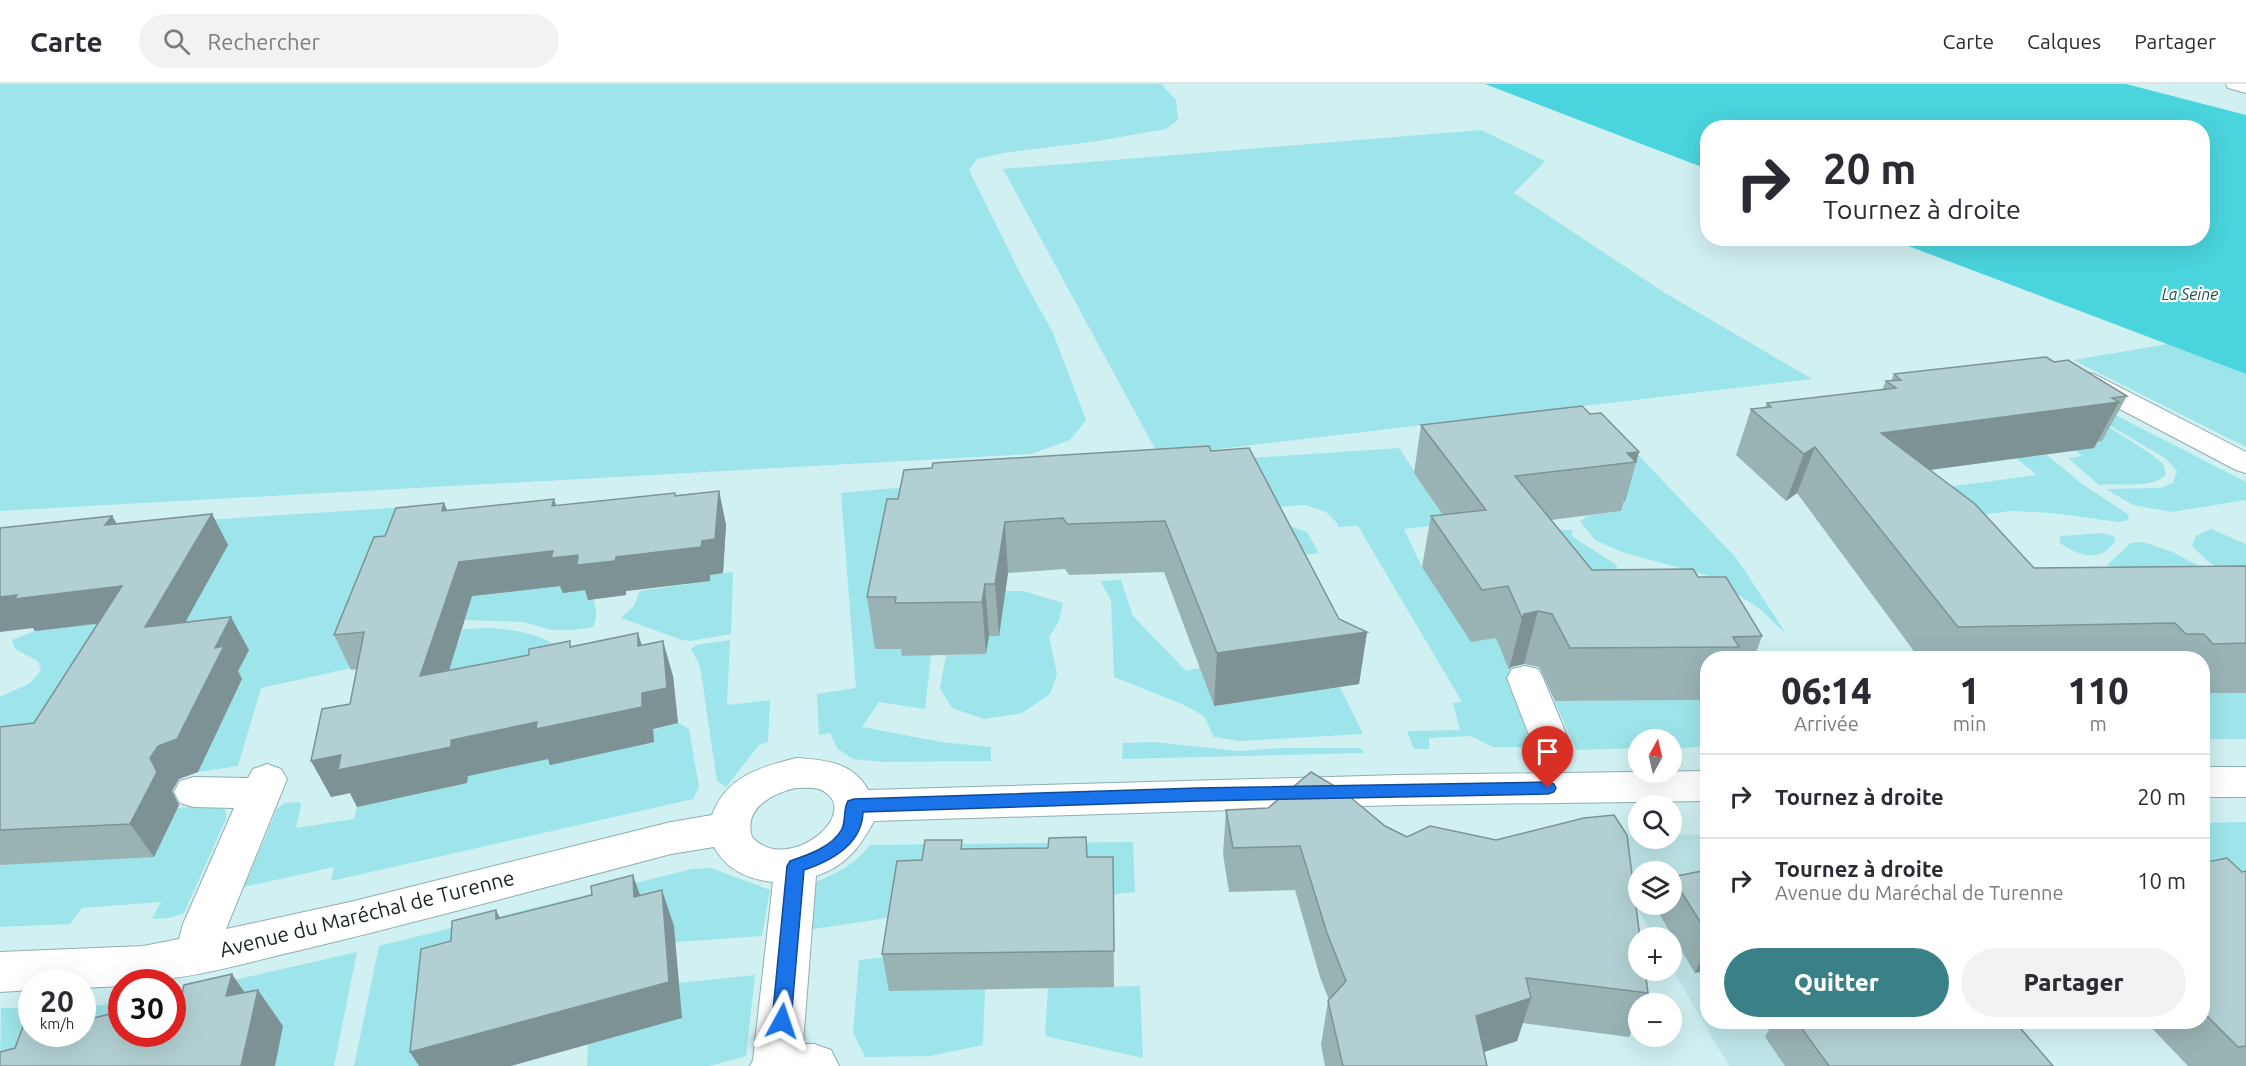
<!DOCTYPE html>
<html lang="fr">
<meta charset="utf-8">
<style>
:root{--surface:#fff;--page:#f2f2f3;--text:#2b2b33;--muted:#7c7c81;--line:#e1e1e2;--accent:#398186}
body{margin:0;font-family:Ubuntu,sans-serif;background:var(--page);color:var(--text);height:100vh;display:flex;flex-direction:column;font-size:22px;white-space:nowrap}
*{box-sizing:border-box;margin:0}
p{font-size:20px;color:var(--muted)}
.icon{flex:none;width:33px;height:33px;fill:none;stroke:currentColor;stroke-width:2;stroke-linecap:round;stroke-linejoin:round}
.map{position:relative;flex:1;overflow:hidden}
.sheet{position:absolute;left:1700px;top:567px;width:510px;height:378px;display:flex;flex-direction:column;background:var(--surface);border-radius:24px;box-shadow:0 6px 24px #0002}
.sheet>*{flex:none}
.top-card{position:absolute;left:1700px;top:36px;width:510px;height:126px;border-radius:24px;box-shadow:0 6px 24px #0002;background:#fff;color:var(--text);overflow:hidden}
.needle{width:39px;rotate:8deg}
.buttons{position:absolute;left:1628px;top:645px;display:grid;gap:12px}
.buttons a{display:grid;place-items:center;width:54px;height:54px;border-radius:50%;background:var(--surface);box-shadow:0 6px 24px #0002;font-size:30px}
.speed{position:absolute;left:18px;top:885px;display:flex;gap:12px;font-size:30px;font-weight:700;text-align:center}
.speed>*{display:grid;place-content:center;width:78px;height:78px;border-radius:50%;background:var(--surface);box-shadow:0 6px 24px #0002;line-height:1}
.speed small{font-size:15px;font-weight:400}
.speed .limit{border:9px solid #d22;background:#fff;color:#111}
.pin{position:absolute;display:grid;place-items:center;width:51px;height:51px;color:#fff;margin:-62px -26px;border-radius:50% 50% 50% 0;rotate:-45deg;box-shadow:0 0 6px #0007}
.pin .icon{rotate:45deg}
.me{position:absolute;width:66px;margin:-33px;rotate:5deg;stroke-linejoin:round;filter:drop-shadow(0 0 4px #0008)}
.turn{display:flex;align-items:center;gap:21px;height:126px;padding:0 24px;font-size:27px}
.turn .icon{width:78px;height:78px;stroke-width:2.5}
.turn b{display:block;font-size:42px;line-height:51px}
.eta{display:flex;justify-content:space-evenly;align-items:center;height:102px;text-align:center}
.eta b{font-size:36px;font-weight:800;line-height:42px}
.button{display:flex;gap:12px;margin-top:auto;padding:12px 24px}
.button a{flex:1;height:69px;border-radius:36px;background:var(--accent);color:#fff;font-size:24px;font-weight:800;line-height:69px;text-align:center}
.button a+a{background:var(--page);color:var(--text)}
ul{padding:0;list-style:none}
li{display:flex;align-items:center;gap:18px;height:84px;padding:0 24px;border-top:2px solid var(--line)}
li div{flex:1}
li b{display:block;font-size:22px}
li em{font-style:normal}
header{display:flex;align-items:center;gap:36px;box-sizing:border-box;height:84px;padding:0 30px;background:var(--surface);border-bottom:2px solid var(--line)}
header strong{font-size:28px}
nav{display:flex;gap:33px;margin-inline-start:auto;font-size:21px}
.search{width:420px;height:54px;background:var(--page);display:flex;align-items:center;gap:15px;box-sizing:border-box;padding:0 21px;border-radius:33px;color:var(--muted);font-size:22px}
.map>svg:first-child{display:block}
.built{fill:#bde5e8;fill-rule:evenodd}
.green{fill:#9de5ea}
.water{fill:#4ad4de}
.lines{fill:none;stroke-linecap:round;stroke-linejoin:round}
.minor-casing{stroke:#8faeb0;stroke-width:2}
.major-casing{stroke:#8faeb0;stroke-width:2}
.minor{fill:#fff;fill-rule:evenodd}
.major{fill:#fff;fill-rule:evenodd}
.wall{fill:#99b3b5}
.shaded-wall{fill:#7d9294}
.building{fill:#b2d0d3;stroke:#7d9294;stroke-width:1.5}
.route{fill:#1a73e8;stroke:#114b97;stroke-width:1.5}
.labels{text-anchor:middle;stroke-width:4.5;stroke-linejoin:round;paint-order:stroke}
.far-water-label{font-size:16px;font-style:italic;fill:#145054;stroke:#fff}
.near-street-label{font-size:21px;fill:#182424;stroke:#fff}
</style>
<header>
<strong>Carte</strong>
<div class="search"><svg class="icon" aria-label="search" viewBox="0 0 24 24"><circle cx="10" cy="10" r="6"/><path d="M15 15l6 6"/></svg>Rechercher</div>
<nav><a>Carte</a><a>Calques</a><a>Partager</a></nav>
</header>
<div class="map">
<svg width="2246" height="982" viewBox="0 0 2246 982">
<rect width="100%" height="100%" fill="#d0f0f2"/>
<!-- built -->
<path class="built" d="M1707 750V938H1978L2014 982H1729L1671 883V854L1654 853 1595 754 1638 752V754H1671V751ZM1638 788H1671V820H1638Z"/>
<!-- green -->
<g class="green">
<path d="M0 0H1161L1176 16 1178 36 1166 45 1098 57 1003 69 977 75 969 86 1021 191 1053 249 1086 336 1070 356 1031 370 0 427Z"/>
<path d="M1481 46 1545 77 1514 109 1665 209 1812 295 1159 372 1003 85Z"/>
<path d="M2168 260 2246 290V363L2073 276Z"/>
<path d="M2063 304 2246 398V416L2172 428 2133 421 2106 405 2160 404 2173 399 2177 387 2165 374 2109 341Z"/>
<path d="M2034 314 2068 317 2151 370 2163 380 2166 391C2148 406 2122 398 2099 401L2068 374 2082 372 2075 366 2093 364 2088 359 2101 357Z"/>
<path d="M1624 356 1737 475 1787 551 1760 525 1709 492 1622 468 1595 456 1580 437 1589 431 1621 427Z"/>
<path d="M1399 364 1449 440 1404 445 1422 483 1509 553 1500 563 1510 589 1530 663H1493L1471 652 1429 654V665H1414L1407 647 1460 646 1453 619 1462 618 1358 442 1338 443V440L1326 428 1305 421 1251 425 1128 415 875 565H904L903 572 931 571 925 625 879 618 862 643 941 658 991 663V677L882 678 853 675 838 665 830 649 819 651 817 610 856 604 841 409 1133 382Z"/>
<path d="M2026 367 2033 372 2047 371 2082 400 2129 431 2128 436 2118 438 2052 429 2013 427 1986 430 1965 437 1893 410 2037 391 2016 374Z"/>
<path d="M424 422 352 584 261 604 238 682 198 688 242 596 233 597 248 566 65 659 0 660V613L30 599 41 587 38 577 15 565 12 556 35 547 0 449Z"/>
<path d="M1281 439 1307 448 1319 469 1287 473Z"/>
<path d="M2211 445 2246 460V498C2224 490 2208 479 2192 462L2196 452Z"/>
<path d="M1559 446H1572V452L1576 455 1615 480 1619 486 1602 501 1545 451Z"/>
<path d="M2102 449 2114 452 2115 457C2101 479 2078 472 2060 459V453L2063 452Z"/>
<path d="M2143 458 2173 468 2218 493 2115 487 2107 481 2131 459Z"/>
<path d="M731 488 733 490 731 550 690 557 682 556 621 534 634 522 640 507 710 497V491Z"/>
<path d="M1121 496 1133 532 1186 587 1200 584 1214 622 1340 603 1363 650 1239 657 1214 653 1204 632 1184 621 1114 593 1111 516 1100 497Z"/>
<path d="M564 501 590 505C595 516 599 533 593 543L572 546H551L524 538 465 536 472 512Z"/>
<path d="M1003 507H1023L1063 519 1059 537 1049 553 1057 590 1050 610 1022 629 984 635 952 624 940 604 946 571 986 570 989 552H999Z"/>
<path d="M490 544C510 545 545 550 559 565L546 589 360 585 458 560 463 545Z"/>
<path d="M730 556 727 621 770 616 768 658 759 661 726 703 717 697 700 582 691 565 696 561Z"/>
<path d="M2246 600V655H2202V609Z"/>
<path d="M1707 616V663L1671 664V656H1638V664L1577 666 1554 617Z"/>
<path d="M678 639 689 645 699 703 693 715 331 797 334 783 244 803 277 725 284 719 299 718 301 721 296 744 354 735 357 723 467 699 468 692 550 674Z"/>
<path d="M1154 658 1238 667 1281 664H1360L1365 669 1122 675 1123 659Z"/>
<path d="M210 721 220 723 226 727V735L184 829 169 834 152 835 161 818 82 824 70 840 0 843V781L178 724Z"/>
<path d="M2246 738V818L2202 815V739Z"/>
<path d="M1133 758 1135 808 900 832 808 846 816 798C838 789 855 780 870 761Z"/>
<path d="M711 784 770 806 762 852 676 858 434 982H354L379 862 692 785Z"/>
<path d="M357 868 334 982H275L208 949 0 982 1 924H31L32 950H82L83 923 121 919 122 950H172L173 910Z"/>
<path d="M894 872 985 905 983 961 930 972 865 973 853 949 859 876Z"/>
<path d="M755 891 746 972 709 982H587L588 961 679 899Z"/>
<path d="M1140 902 1143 974 1045 952 1048 904Z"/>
</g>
<!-- water -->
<path class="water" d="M1485 0H2126L2246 31V290L1890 155 2202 154V44H1707V85Z"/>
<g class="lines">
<defs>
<g id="minor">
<path d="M2085 288 2094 290 2246 368V389L2236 386 2076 302 2072 296 2076 290Z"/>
<path d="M1525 582 1538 585 1543 594 1572 664 1567 674 1553 678 1539 674 1534 664 1507 594 1512 585Z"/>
<path d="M796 674C825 676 853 678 868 706L1399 691 1707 687V717L1399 721 874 737C860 763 846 782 816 792L803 960H814L831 966 839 982H750L753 976 773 798C747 795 727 786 714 763L671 770C549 802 427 836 305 865 244 879 184 898 122 898V902L82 904V898H32V906L0 908V868L143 862 179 855 183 840 234 724 194 723 180 719 174 708 180 697 194 693 248 694 253 685 267 680 281 685 287 695 226 845 350 818 671 738 712 731C726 693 760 683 796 674ZM796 704C803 704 813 703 819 705 868 726 788 793 752 753 743 724 773 709 796 704Z"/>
<rect x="2202" y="683" width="44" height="30"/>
</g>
<path id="major" d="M2226 0H2246V9L2228 4Z"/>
</defs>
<!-- minor casing -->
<use href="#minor" class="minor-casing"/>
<!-- major casing -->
<use href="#major" class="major-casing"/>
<!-- minor -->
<use href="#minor" class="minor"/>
<!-- major -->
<use href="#major" class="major"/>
</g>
<!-- wall -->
<g class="wall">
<path d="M2054 278 2127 312 2102 357 2097 358 2094 364 1929 386 2034 484 2246 482V609H2202V574H1919L1797 409 1786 417 1736 371 1751 325 1765 324 1767 319 1882 306 1886 297H1891L1894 290Z"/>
<path d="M1590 330 1639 368 1621 427 1551 436 1592 486 1698 493 1762 552 1754 574H1707V616L1555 617 1539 583 1524 580 1511 583 1509 586 1496 554 1471 558 1422 483 1431 432 1443 431 1414 389 1421 341Z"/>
<path d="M1211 367 1339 535 1367 548 1359 600 1214 622 1164 488 1069 491 1065 485 1008 489 999 552H989L986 570 902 572 901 565H875L867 513 898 415Z"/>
<path d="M719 407 726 441 723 489 710 491V497L626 507V511L588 516 585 506 563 509 560 502 472 512 449 587 572 562 642 561 673 592 678 639 653 645 654 658 550 681 548 675 468 692 467 699 357 723 350 709 331 713 357 585 351 586 334 551 385 452 444 419 447 426 556 422Z"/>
<path d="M212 430 228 461 185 538 249 566 238 587 242 595 198 688 179 695 172 707 179 721 154 773 0 781V643L34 639 98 540 35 547 33 544 112 432 117 440Z"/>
<path d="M1226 726 1385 742 1648 909 1644 920H1638V933L1629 953 1523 939 1517 957 1484 968 1487 982H1325L1321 961 1328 917 1329 916 1320 893 1295 806 1229 808 1223 770Z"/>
<path d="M963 765 1087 773H1113L1114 903 889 907 882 870 922 776Z"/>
<path d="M2202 779 2242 788 2246 787V982H2188L2146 938H2202Z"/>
<path d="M1707 786V886L1695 889 1658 828 1661 820H1671L1672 793Z"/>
<path d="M1773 938H2015L2053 982H1785L1765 953Z"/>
</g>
<!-- shaded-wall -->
<g class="shaded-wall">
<path d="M2119 318 2094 364 1862 395 1881 349Z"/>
<path d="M1815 363 1797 409 1786 417 1804 370Z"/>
<path d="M1639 368 1625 417H1624L1636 378 1627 369Z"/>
<path d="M719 407 726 441 723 489 710 491V497L626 507V511L588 516 585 506 563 509 560 502 472 512 436 628 420 592 459 478 553 467 578 471 616 473 702 457Z"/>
<path d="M554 415 565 448 552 422Z"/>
<path d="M444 419 458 453 442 427Z"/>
<path d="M212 430 228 461 165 575 145 543Z"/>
<path d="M112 432 131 463 105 441Z"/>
<path d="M1005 438 1008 489 999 552 995 500Z"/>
<path d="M985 500 989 552 986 570 982 518Z"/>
<path d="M122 502 141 534 35 547 33 544 0 548V513Z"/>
<path d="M1538 527 1524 580 1511 583 1509 586 1522 534 1524 530Z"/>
<path d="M231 533 249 566 238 587 242 595 198 688 179 695 172 707 179 721 154 773 130 740 150 674 215 564Z"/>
<path d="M1367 548 1359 600 1214 622 1217 569Z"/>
<path d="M638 549 649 584 638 562Z"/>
<path d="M663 557 673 592 678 639 653 645 654 658 550 681 548 675 468 692 467 699 357 723 350 709 331 713 311 677 341 671 451 656 642 609Z"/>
<path d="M633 791 646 828 634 813Z"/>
<path d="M662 806 674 842 682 934 511 982H419L410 968Z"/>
<path d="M496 826 514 862 496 835Z"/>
<path d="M1707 862V886L1695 889Z"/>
<path d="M232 890 254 922 258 906 283 942 275 982H241L226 912Z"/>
<path d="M1531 914 1517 957 1463 975 1476 932Z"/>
</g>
<!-- building -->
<g class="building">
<path d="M2046 273 2054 278 2068 276 2127 312 2112 314 2119 318 1881 349 1975 420 2034 484 2246 482V559L2213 560 2204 550H2186L2175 539 1958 543 1815 363 1804 370 1751 325 1771 323 1767 319 1896 304 1886 297 1901 296 1894 290Z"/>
<path d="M1582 322 1590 330 1601 329 1639 368 1627 369 1636 378 1515 392 1592 486 1693 485 1698 493H1726L1762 552 1733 553 1739 563 1570 564 1552 530 1538 527 1524 530 1522 534 1508 502 1482 506 1431 432 1486 426 1421 341Z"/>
<path d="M1209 362 1211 367 1249 364 1339 535 1367 548 1217 569 1165 437 1067 440 1063 434 1005 438 995 500H985L982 518 895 519 896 513H867L887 415H898L904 386 932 384 933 379Z"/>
<path d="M719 407 715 455 702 457 701 463 616 473 615 477 577 481 578 471 551 474 553 467 459 478 420 592 529 571V565L545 562 570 557V563L638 549V562L663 557 667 604 642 609V623L536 645 537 638 451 656V663L338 686 341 671 311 677 322 625 350 620 364 548 334 551 374 453 385 452 396 424 444 419 442 427 554 415 552 422 675 409V412Z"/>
<path d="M212 430 145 543 231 533 215 564 224 562 177 655 158 662 150 674 157 688 130 740 0 746V643L34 639 122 502 14 515 17 511 0 513V444L112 432 105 441Z"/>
<path d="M1311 688 1343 707 1385 742 1407 753 1430 742 1496 756 1584 734 1614 731 1627 751 1640 854H1638V886H1645L1648 909 1526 894 1531 914 1476 932 1487 982H1343L1328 917 1346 897 1327 849 1300 762 1233 764 1226 726 1268 724Z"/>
<path d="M1086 753 1087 773H1113L1114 867 882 870 897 777 922 776 925 756H962L961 765 1048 764 1049 754Z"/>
<path d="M2227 774 2242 788 2246 787V962L2238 963 2202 927V779Z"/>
<path d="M1707 786V849L1672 793Z"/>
<path d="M633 791 634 813 662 806 669 898 410 968 421 865 451 857 452 837 496 826V835L592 811 591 802Z"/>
<path d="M232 890 226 912 258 906 241 982H0V968L15 964 24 940 32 939V950H82V937L122 927V950H172V915L181 913 184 901Z"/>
<path d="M1797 938H2015L2053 982H1829Z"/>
</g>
<!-- route -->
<path class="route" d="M1548 698 1554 700 1556 704 1554 708 1548 710 1198 717 863 728C862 760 831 777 804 786L791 937 788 943 782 946 775 943 772 937 787 782 790 777C808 771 832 763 842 745 846 736 843 725 848 717L854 715 1198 704Z"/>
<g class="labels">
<!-- far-water labels -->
<g class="far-water-label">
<text x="2190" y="216">La Seine</text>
</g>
<!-- near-street labels -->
<g class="near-street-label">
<text transform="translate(367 830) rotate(-14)" y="7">Avenue du Maréchal de Turenne</text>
</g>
</g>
</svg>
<div class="buttons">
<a><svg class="needle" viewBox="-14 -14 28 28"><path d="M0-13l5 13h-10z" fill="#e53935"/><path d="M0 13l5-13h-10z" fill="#7c7c81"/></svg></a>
<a><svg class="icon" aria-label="search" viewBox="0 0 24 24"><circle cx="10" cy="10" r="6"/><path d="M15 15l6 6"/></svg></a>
<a><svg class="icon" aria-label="layers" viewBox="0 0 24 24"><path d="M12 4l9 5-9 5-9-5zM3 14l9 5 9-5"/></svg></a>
<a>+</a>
<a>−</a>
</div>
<div class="speed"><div>20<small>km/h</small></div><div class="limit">30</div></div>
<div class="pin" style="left:1548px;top:704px;background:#d93025"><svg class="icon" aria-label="arrive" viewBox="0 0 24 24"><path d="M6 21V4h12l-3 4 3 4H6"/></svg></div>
<svg class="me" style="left:782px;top:937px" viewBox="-20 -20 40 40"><path d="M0-17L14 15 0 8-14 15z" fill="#1a73e8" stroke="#fff" stroke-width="4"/></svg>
<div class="top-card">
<div class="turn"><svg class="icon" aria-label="right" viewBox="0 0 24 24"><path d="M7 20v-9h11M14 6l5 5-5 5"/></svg><div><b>20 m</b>Tournez à droite</div></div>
</div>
<section class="sheet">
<div class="eta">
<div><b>06:14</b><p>Arrivée</p></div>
<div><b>1</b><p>min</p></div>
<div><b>110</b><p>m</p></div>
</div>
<ul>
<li><svg class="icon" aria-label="right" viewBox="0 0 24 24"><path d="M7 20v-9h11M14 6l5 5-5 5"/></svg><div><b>Tournez à droite</b></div><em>20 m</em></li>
<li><svg class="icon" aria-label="right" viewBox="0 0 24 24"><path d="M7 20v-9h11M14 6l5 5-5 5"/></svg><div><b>Tournez à droite</b><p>Avenue du Maréchal de Turenne</p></div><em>10 m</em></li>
</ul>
<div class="button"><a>Quitter</a><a>Partager</a></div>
</section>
</div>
